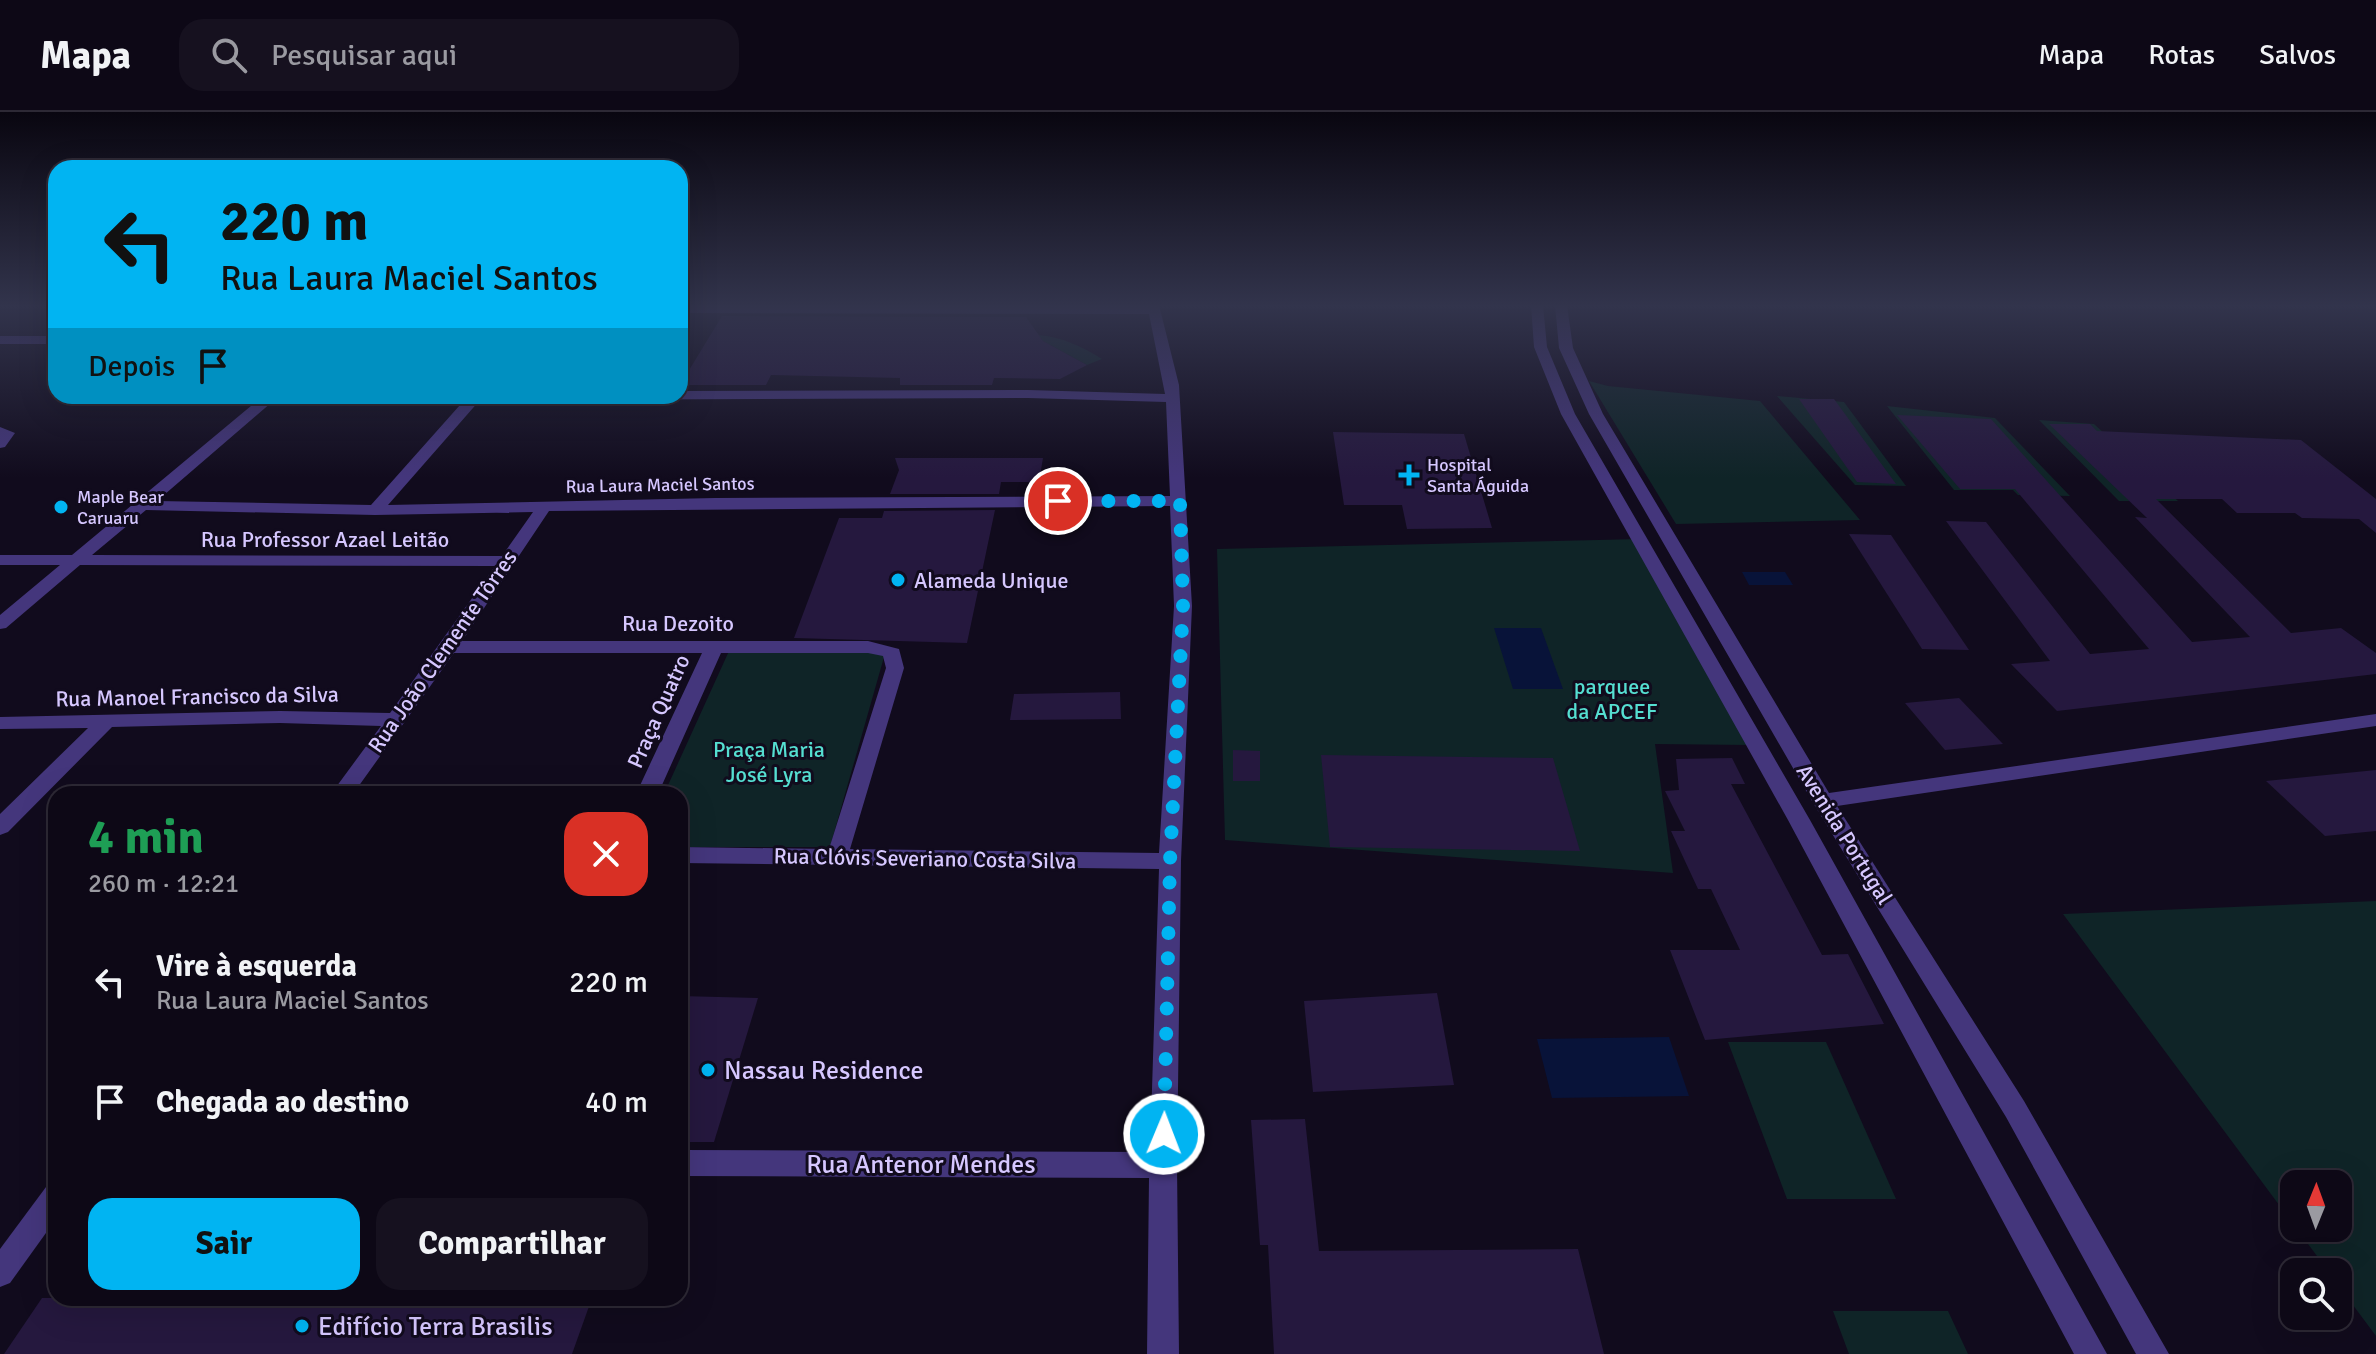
<!DOCTYPE html>
<html lang="pt">
<meta charset="utf-8">
<style>
:root{--surface:#0d0816;--page:#16111f;--text:#f1f3f6;--muted:#9a9aa1;--line:#2d2935;--accent:#01b4f2}
body{margin:0;font-family:Signika,sans-serif;background:var(--page);color:var(--text);height:100vh;display:flex;flex-direction:column;font-size:30px;white-space:nowrap}
*{box-sizing:border-box;margin:0}
p{font-size:26px;color:var(--muted)}
.icon{flex:none;width:44px;height:44px;fill:none;stroke:currentColor;stroke-width:2;stroke-linecap:round;stroke-linejoin:round}
.map{position:relative;flex:1;overflow:hidden}
.side{position:absolute;left:48px;top:674px;width:640px;height:520px;display:flex;flex-direction:column;background:var(--surface);border-radius:24px;box-shadow:0 8px 32px #0002,0 0 0 2px var(--line)}
.side>*{flex:none}
.hud{position:absolute;left:48px;top:48px;width:640px;height:244px;border-radius:24px;box-shadow:0 8px 32px #0002,0 0 0 2px var(--line);background:#01b4f2;color:#111;overflow:hidden}
.needle{width:52px;rotate:1deg}
.fabs{position:absolute;left:2280px;top:1058px;display:grid;gap:16px}
.fabs a{display:grid;place-items:center;width:72px;height:72px;border-radius:16px;background:var(--surface);box-shadow:0 8px 32px #0002,0 0 0 2px var(--line);font-size:40px}
.pin{position:absolute;display:grid;place-items:center;width:68px;height:68px;color:#fff;margin:-34px;border:4px solid #fff;border-radius:50%;box-shadow:0 2px 8px #0007}
.me{position:absolute;width:88px;margin:-44px;rotate:1deg;stroke-linejoin:round;filter:drop-shadow(0 0 6px #0008)}
.turn{display:flex;align-items:center;gap:28px;height:168px;padding:0 40px;font-size:36px}
.turn .icon{width:104px;height:104px;stroke-width:2.5}
.turn b{display:block;font-size:56px;line-height:68px}
.then{display:flex;align-items:center;height:76px;padding:0 40px;background:#0003;gap:16px;font-size:30px}
.round{display:grid;place-items:center;flex:none;width:84px;height:84px;border-radius:24px;background:var(--page)}
.head{display:flex;align-items:center;justify-content:space-between;height:136px;padding:0 40px}
h1{font-size:48px;font-weight:700;line-height:60px;color:#1e9e55}
.button{display:flex;gap:16px;margin-top:auto;padding:16px 40px}
.button a{flex:1;height:92px;border-radius:24px;background:var(--accent);color:#111;font-size:32px;font-weight:700;line-height:92px;text-align:center}
.button a+a{background:var(--page);color:var(--text)}
ul{padding:0;list-style:none}
li{display:flex;align-items:center;gap:24px;height:120px;padding:0 40px}
li div{flex:1}
li b{display:block;font-size:30px}
li em{font-style:normal}
header{display:flex;align-items:center;gap:48px;box-sizing:border-box;height:112px;padding:0 40px;background:var(--surface);border-bottom:2px solid var(--line)}
header strong{font-size:38px}
nav{display:flex;gap:44px;margin-inline-start:auto;font-size:28px}
.search{width:560px;height:72px;background:var(--page);display:flex;align-items:center;gap:20px;box-sizing:border-box;padding:0 28px;border-radius:24px;color:var(--muted);font-size:30px}
.map>svg:first-child{display:block}
.green{fill:#0f2427}
.water{fill:#081339}
.building{fill:#25183e}
.lines{fill:none;stroke-linecap:round;stroke-linejoin:round}
.minor{fill:#44367c;fill-rule:evenodd}
.route{stroke:#01b4f2;stroke-width:14;stroke-dasharray:0 25.2}
.poi-dot{fill:#01b4f2;stroke:#110b1d;stroke-width:3}
.labels{text-anchor:middle;stroke-width:6;stroke-linejoin:round;paint-order:stroke}
.far-poi-label{font-size:18px;fill:#d6c7ff;stroke:#110b1d;text-anchor:start}
.far-street-label{font-size:18px;fill:#d6c7ff;stroke:#110b1d}
.street-label{font-size:22px;fill:#d6c7ff;stroke:#110b1d}
.poi-label{font-size:22px;fill:#d6c7ff;stroke:#110b1d;text-anchor:start}
.park-label{font-size:22px;fill:#55ded1;stroke:#110b1d}
.near-poi-label{font-size:26px;fill:#d6c7ff;stroke:#110b1d;text-anchor:start}
.near-street-label{font-size:26px;fill:#d6c7ff;stroke:#110b1d}
</style>
<header>
<strong>Mapa</strong>
<div class="search"><svg class="icon" aria-label="search" viewBox="0 0 24 24"><circle cx="10" cy="10" r="6"/><path d="M15 15l6 6"/></svg>Pesquisar aqui</div>
<nav><a>Mapa</a><a>Rotas</a><a>Salvos</a></nav>
</header>
<div class="map">
<svg width="2376" height="1242" viewBox="0 0 2376 1242">
<rect width="100%" height="100%" fill="#110b1d"/>
<!-- green -->
<g class="green">
<path d="M1038 223C1062 225 1081 234 1102 247L1087 253 1043 229Z"/>
<path d="M1589 269 1608 274 1760 289 1860 408 1676 412Z"/>
<path d="M1777 284 1844 290 1906 374 1855 373Z"/>
<path d="M1887 294 1995 306 2070 384 2018 383 2013 378H1954Z"/>
<path d="M2039 308 2094 312 2178 389H2119Z"/>
<path d="M1640 427 1750 633 1655 632 1673 761 1225 728 1217 437Z"/>
<path d="M886 538 830 735H680V682H664L729 539Z"/>
<path d="M2376 789V1224L2338 1173V1160H2329L2296 1116H2338V1072H2294V1113L2063 802Z"/>
<path d="M1728 930H1826L1896 1087H1787Z"/>
<path d="M1833 1199H1948L1968 1242H1849Z"/>
</g>
<!-- water -->
<g class="water">
<path d="M1742 460H1785L1793 473H1749Z"/>
<path d="M1494 516H1541L1563 577H1513Z"/>
<path d="M1669 925 1689 984 1552 986 1537 927Z"/>
</g>
<!-- building -->
<g class="building">
<path d="M722 204 1026 205 1043 229 1087 253 1060 267 994 266 992 273H900V266L771 263 766 273H680Z"/>
<path d="M1799 287H1834L1896 372 1857 370Z"/>
<path d="M1897 303 1991 307 2192 530 2250 525 2135 405 2147 406 2049 312H2090L2097 319 2301 328 2376 387V421L2359 407 2302 406 2295 401H2237L2222 387H2156L2291 521 2341 516 2376 541V562L2057 599 2011 552 2050 549 1946 409 1986 410 2090 542 2149 537 2015 377H1960Z"/>
<path d="M1333 320 1464 322 1492 416 1407 417 1402 393H1344Z"/>
<path d="M895 346H1043L1039 370H1001L999 382H890L899 358Z"/>
<path d="M995 398 967 531 794 526 839 406H882L884 399Z"/>
<path d="M1849 422 1891 423 1969 538 1922 537Z"/>
<path d="M1120 580 1121 607 1010 608 1014 582Z"/>
<path d="M1959 586 2003 632 1945 638 1905 591Z"/>
<path d="M1233 638 1260 639V669H1233Z"/>
<path d="M1321 643 1553 646 1580 739 1330 735Z"/>
<path d="M1732 646 1745 672H1731L1822 843 1848 842 1884 912 1705 928 1670 838H1740L1711 777H1698L1671 719H1685L1665 679 1679 678 1676 647Z"/>
<path d="M2376 658V719L2325 724 2266 669Z"/>
<path d="M1437 881 1454 973 1313 980 1304 889Z"/>
<path d="M680 884 758 886 714 1030H680Z"/>
<path d="M1305 1007 1319 1139 1578 1137 1604 1242H1274L1268 1133H1260L1251 1008Z"/>
<path d="M42 1186H592L572 1242H4Z"/>
</g>
<g class="lines">
<!-- minor -->
<g class="minor">
<path d="M680 193H1159L1179 273 1192 494 1181 749 1177 1053 1179 1242H1147L1149 1066 680 1064V1038L1150 1040 1159 757 680 751V735L829 737 886 556 883 544 868 541H721L658 682H636L702 541H454L353 682H331L381 614 280 611 112 615 8 720 0 723V702L88 616 0 617V605L280 599 390 601 495 454 80 453 6 516 0 517V503L60 453H0V443H72L263 284H279L157 389 371 393 468 284H680V279L1028 278 1165 282 1149 202 680 201ZM1028 286 1166 290 1170 384 715 386 388 393 480 288ZM1170 394 1174 494 1159 741 850 737 904 556 899 537 868 529H462L549 399ZM146 398 375 403 533 400 502 444 92 443Z"/>
<path d="M1531 193H1543L1547 235 1575 302 1810 708 2107 1242H2074L1788 708 1561 302 1534 235Z"/>
<path d="M1555 193H1567L1573 236 1603 302 1829 681 2376 602V614L1837 694 2024 989 2169 1242H2136L2006 1005 1812 689 1589 302 1559 236Z"/>
<rect x="0" y="224" width="56" height="8"/>
<path d="M0 315 15 321 5 335 0 336Z"/>
<path d="M56 1071V1107L10 1171 0 1175V1137L46 1075Z"/>
</g>
</g>
<!-- sky -->
<linearGradient id="sky" x2="0" y2="1"><stop stop-color="#090610"/><stop offset="0.53" stop-color="#32344c"/><stop offset="1" stop-color="#32344c" stop-opacity="0"/></linearGradient>
<rect width="2376" height="366" fill="url(#sky)"/>
<g class="lines">
<!-- route -->
<path class="route" d="M1058 389H1180L1183 494 1170 749 1164 1022"/>
</g>
<!-- markers -->
<g class="poi-dot">
<path d="M1405 351h8v8h8v8h-8v8h-8v-8h-8v-8h8z"/>
<circle cx="61" cy="395" r="8"/>
<circle cx="898" cy="468" r="8"/>
<circle cx="708" cy="958" r="8"/>
<circle cx="302" cy="1214" r="8"/>
</g>
<g class="labels">
<!-- far-poi labels -->
<g class="far-poi-label">
<text x="1427" y="359">Hospital<tspan x="1427" dy="21">Santa Águida</tspan></text>
<text x="77" y="391">Maple Bear<tspan x="77" dy="21">Caruaru</tspan></text>
</g>
<!-- far-street labels -->
<g class="far-street-label">
<text transform="translate(660 373) rotate(-1)" y="6">Rua Laura Maciel Santos</text>
</g>
<!-- street labels -->
<g class="street-label">
<text x="325" y="435">Rua Professor Azael Leitão</text>
<text x="678" y="519">Rua Dezoito</text>
<text transform="translate(442 539) rotate(-55)" y="8">Rua João Clemente Tôrres</text>
<text transform="translate(197 584) rotate(-1)" y="8">Rua Manoel Francisco da Silva</text>
<text transform="translate(658 599) rotate(-66)" y="8">Praça Quatro</text>
<text transform="translate(1845 722) rotate(58)" y="8">Avenida Portugal</text>
<text transform="translate(925 746) rotate(1)" y="8">Rua Clóvis Severiano Costa Silva</text>
</g>
<!-- poi labels -->
<g class="poi-label">
<text x="914" y="476">Alameda Unique</text>
</g>
<!-- park labels -->
<g class="park-label">
<text x="1612" y="582">parquee<tspan x="1612" dy="25">da APCEF</tspan></text>
<text x="769" y="645">Praça Maria<tspan x="769" dy="25">José Lyra</tspan></text>
</g>
<!-- near-poi labels -->
<g class="near-poi-label">
<text x="724" y="967">Nassau Residence</text>
<text x="318" y="1223">Edifício Terra Brasilis</text>
</g>
<!-- near-street labels -->
<g class="near-street-label">
<text x="921" y="1061">Rua Antenor Mendes</text>
</g>
</g>
</svg>
<div class="fabs">
<a><svg class="needle" viewBox="-14 -14 28 28"><path d="M0-13l5 13h-10z" fill="#e53935"/><path d="M0 13l5-13h-10z" fill="#9a9aa1"/></svg></a>
<a><svg class="icon" aria-label="search" viewBox="0 0 24 24"><circle cx="10" cy="10" r="6"/><path d="M15 15l6 6"/></svg></a>
</div>
<div class="pin" style="left:1058px;top:389px;background:#d93025"><svg class="icon" aria-label="arrive" viewBox="0 0 24 24"><path d="M6 21V4h12l-3 4 3 4H6"/></svg></div>
<svg class="me" style="left:1164px;top:1022px" viewBox="-20 -20 40 40"><circle r="17" fill="#01b4f2" stroke="#fff" stroke-width="3"/><path d="M0-11L8 9 0 5-8 9z" fill="#fff"/></svg>
<div class="hud">
<div class="turn"><svg class="icon" aria-label="left" viewBox="0 0 24 24"><path d="M17 20v-9H6M10 6l-5 5 5 5"/></svg><div><b>220 m</b>Rua Laura Maciel Santos</div></div>
<div class="then">Depois<svg class="icon" aria-label="arrive" viewBox="0 0 24 24"><path d="M6 21V4h12l-3 4 3 4H6"/></svg></div>
</div>
<section class="side">
<div class="head"><div><h1>4 min</h1><p>260 m · 12:21</p></div><a class="round" style="background:#d93025;color:#fff"><svg class="icon" aria-label="close" viewBox="0 0 24 24"><path d="M6 6l12 12M18 6L6 18"/></svg></a></div>
<ul>
<li><svg class="icon" aria-label="left" viewBox="0 0 24 24"><path d="M17 20v-9H6M10 6l-5 5 5 5"/></svg><div><b>Vire à esquerda</b><p>Rua Laura Maciel Santos</p></div><em>220 m</em></li>
<li><svg class="icon" aria-label="arrive" viewBox="0 0 24 24"><path d="M6 21V4h12l-3 4 3 4H6"/></svg><div><b>Chegada ao destino</b></div><em>40 m</em></li>
</ul>
<div class="button"><a>Sair</a><a>Compartilhar</a></div>
</section>
</div>
